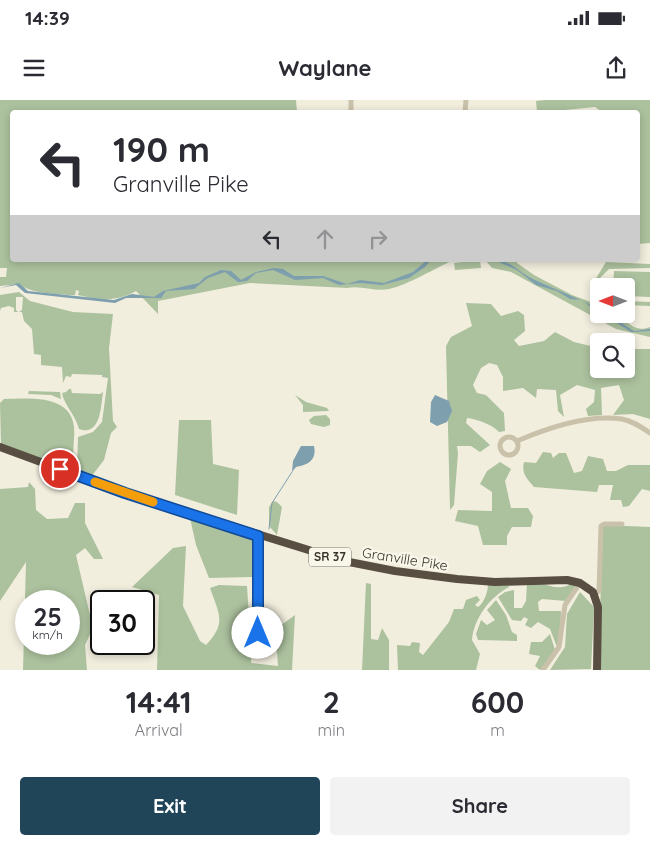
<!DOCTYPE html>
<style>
:root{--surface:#fff;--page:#f2f2f3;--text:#2b2b33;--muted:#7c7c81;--accent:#204558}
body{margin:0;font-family:Quicksand,sans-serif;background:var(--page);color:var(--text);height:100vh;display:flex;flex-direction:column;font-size:19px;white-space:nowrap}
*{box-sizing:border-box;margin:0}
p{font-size:16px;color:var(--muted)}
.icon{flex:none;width:28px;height:28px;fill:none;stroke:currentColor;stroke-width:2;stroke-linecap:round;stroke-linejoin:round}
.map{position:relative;height:570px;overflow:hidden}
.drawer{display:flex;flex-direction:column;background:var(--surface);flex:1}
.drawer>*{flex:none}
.banner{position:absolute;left:10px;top:10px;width:630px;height:152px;border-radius:5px;box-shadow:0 2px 8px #0003;background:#fff;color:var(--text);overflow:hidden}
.needle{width:32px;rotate:270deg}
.buttons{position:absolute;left:590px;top:178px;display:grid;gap:10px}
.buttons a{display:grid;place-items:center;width:45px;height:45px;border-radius:5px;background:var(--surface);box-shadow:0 2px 8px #0003;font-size:25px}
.speed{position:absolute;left:15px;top:490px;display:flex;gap:10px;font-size:25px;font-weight:700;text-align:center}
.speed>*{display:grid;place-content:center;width:65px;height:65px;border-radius:50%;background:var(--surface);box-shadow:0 2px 8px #0003;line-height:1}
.speed small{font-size:12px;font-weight:400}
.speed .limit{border:2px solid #111;border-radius:8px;background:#fff;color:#111}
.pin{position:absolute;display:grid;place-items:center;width:42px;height:42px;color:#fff;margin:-21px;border:2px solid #fff;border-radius:50%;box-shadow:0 1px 5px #0007}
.me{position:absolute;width:55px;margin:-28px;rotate:0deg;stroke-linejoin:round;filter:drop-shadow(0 0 4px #0008)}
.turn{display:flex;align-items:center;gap:18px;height:105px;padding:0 20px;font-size:22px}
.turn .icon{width:65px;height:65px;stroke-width:2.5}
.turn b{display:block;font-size:35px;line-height:42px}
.lanes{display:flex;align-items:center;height:48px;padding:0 20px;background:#0003;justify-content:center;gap:25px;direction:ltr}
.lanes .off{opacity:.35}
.eta{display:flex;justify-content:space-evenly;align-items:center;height:85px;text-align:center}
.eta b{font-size:30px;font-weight:700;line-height:35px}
.action{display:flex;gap:10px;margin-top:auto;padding:10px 20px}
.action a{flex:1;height:58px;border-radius:5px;background:var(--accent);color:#fff;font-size:20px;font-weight:700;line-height:58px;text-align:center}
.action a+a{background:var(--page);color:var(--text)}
.status{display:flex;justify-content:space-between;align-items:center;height:35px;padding:0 25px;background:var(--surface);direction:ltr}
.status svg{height:14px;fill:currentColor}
header{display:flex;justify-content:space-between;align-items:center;height:65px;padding:0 20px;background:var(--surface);font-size:22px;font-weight:700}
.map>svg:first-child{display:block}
.green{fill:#acc19e;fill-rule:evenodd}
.water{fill:#7e9fae}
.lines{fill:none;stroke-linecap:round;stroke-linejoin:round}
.stream{stroke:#7e9fae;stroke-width:1}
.minor{stroke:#cac1aa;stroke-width:5}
.highway{stroke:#584e41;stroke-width:8}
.route-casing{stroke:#114b97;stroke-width:12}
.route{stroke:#1a73e8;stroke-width:9}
.slow{stroke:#f59e0b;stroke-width:9}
.labels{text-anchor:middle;stroke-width:4.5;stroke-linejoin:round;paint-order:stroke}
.shield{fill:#f9f7ea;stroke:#726d63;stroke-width:1}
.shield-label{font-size:12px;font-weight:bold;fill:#383229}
.street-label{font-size:14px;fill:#383229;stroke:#f9f7ea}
</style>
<div class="status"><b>14:39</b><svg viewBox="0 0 49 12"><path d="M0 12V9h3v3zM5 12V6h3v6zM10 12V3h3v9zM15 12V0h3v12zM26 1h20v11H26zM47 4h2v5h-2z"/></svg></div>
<header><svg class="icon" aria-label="menu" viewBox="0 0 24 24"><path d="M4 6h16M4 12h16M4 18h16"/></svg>Waylane<svg class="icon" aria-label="share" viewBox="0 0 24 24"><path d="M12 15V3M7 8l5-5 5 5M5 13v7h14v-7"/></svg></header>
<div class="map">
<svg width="650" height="570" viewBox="0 0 650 570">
<rect width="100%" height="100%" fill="#f2eede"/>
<!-- green -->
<g class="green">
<path d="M0 0H296L297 12H12V160H454C435 168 408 185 389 189 375 192 361 185 347 188L250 183 158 201V214L136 191C118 202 98 200 78 195L79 191 76 190 75 195C63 195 26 193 20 184L0 186V177H6L7 168H0Z"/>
<path d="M545 0H650V143L638 144V12H602L595 7 565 10 564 12H537L536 1Z"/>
<path d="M480 160 481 168 455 170 454 163Z"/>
<path d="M485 160H517V163L534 175 572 195 599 205V214C602 214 608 213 612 214 627 218 633 234 650 227V237L616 229 511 172 492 168Z"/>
<path d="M606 162 650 164V168L609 169 600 178 599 196 595 180Z"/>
<path d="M614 171 650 172V197L626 196V186H613Z"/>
<path d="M19 192 30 201 73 212 113 214 109 248 113 321 117 327 111 333 104 360 91 377 77 370 78 337 93 332 102 322 108 278 102 277V275L72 274 71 277 66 276 63 283 62 267 41 265V255L34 254 32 229 24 221 22 212H19L22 210 23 197H16V210L18 212H14V208L9 206 1 208 0 211V195Z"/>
<path d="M626 201 650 202V206L626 205Z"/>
<path d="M466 203 491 204 501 216 518 211 524 215 525 231 514 240 519 246 544 241 555 232 574 242 599 248V269H626V249H650V319L633 314 613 315 624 300 619 285 601 288 602 315 588 316 586 309 594 302 595 290 577 285 560 295 564 317 558 311 556 290 537 289 536 298 523 288 503 291V277L497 265 489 263 481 268 473 285 477 293 486 295 504 313 505 331 499 332C493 325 477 319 467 318L466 323 490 345 480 352 471 346H457L458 353 454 405 450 410 446 246 451 237 472 226Z"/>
<path d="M69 289H71L72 293 100 294 103 292C101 305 101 337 79 329 75 314 64 305 62 293L66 292Z"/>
<path d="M29 291 60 292 61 299 51 295 28 294Z"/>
<path d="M295 295 306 302 327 308 329 311 303 312V305Z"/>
<path d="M4 299C35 298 79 294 74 339 73 348 74 358 71 366L65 368 1 344 0 303Z"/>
<path d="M326 315 330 319V325L324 327 311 324 309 320 314 316Z"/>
<path d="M179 320H211L213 364 239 370 237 415 175 395Z"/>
<path d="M543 352 551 353 553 358 559 353H566L574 373 582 371 588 356 603 359 607 371H616L628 365H650V391L642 389 629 406 623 407 621 400H610L613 385H599L597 392 534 387C527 379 521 373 524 362L536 363Z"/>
<path d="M500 362 511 369 505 381 511 408H528L533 416 531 427H512L507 436V445H483L478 426 455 421 458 410 492 411V392L480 384 487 371Z"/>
<path d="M29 382 35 389 36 410 47 419 68 418 75 403H85V423L103 459H94L85 448 76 455 93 528 85 545 87 570H23L26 462 0 501V389L28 387ZM26 501H69V544H26Z"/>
<path d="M273 401 277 402 282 407 277 435 269 426V407Z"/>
<path d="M190 418 254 437 252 477 209 478 196 445Z"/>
<path d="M603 425 650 427V570H598Z"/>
<path d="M186 446 183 506 200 541 206 545C227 523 219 514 210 488L219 485 247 486 249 517 254 530 251 563 278 566 277 552 272 544 277 528 295 515 292 570H157L159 495 132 487 173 448Z"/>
<path d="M366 483 371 484V539L378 540 382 528 389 540V570H362Z"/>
<path d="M527 483C531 483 537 482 540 483 550 486 562 491 572 483L577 485 566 501 542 499 538 502 539 511H561L560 541 557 547 550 529 538 522 531 528 525 525 528 519 524 517 521 521 512 520 498 497 505 492 514 490V508H522L526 501Z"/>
<path d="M488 484H509V487C490 497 474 518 472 540L480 554 476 570H398L397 545 410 546 412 542 420 543 419 552 423 555 449 522 454 509H463L466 500 477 496 480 500 475 505 478 507C484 503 488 492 488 484Z"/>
<path d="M580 492 594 507 591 569 550 570 565 547 567 514Z"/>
<path d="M496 500 506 515 512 532 517 535V541L478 540 476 534 481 520 487 525 495 520 487 510Z"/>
<path d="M550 534 555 550 540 570 535 566 540 556 529 554 531 542H542Z"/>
</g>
<!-- water -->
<g class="water">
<path d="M427 160H431L425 167 409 178 382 185 361 183 339 185 323 178 295 180 273 170 256 173 247 181 238 182 225 172 208 178 194 189 166 191 161 198H126L115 203 25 193 16 185 0 188 19 183 28 191 114 200 132 194 154 197 163 191 199 183 205 177 221 170 231 171 241 180 256 172 274 168 283 169 294 176H323L347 184 360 180 384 183 413 172Z"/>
<path d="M494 160C512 160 520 174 535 180 557 190 578 198 599 209V212L581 200 570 199 557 191 536 185 517 170Z"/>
<path d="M602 214H607L634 231 650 229V231L631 232Z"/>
<path d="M435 295 449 301 452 311 447 322 437 326 430 322 431 302Z"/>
<path d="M301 346H314C317 360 308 365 296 367L292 372 293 361Z"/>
</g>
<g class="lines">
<!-- stream -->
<path class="stream" d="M269 429 272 403 292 372"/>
<!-- minor -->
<g class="minor">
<path d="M351 12V0"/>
<path d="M465 12 466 0"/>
<circle cx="509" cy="346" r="9"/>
<path d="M517 341C547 328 589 314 622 319 633 321 641 327 650 333"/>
<path d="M594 495 599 491 601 426 604 424H622"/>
<path d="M258 550V436"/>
<path d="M543 570 559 547 565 505 580 483"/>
</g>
<!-- highway -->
<path class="highway" d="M0 347 125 393 344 461 395 471 457 479 495 482 567 480 580 483 593 492 598 507 597 570"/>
</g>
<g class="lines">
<defs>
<path id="route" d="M60 369 125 393 258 436V533"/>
</defs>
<!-- route casing -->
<use href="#route" class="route-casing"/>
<!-- route -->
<use href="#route" class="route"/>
<!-- slow -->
<path class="slow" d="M95 382 153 402"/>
</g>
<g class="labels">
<!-- shield labels -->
<rect class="shield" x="309" y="447.5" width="42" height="19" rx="4"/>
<g class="shield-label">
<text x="330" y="461">SR 37</text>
</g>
<!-- street labels -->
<g class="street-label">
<text transform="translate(405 459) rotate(9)" y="5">Granville Pike</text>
</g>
</g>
</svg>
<div class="buttons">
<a><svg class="needle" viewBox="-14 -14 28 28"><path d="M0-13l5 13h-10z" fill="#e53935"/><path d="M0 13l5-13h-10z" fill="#7c7c81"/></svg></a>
<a><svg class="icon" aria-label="search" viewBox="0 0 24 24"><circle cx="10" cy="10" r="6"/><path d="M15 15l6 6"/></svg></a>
</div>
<div class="speed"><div>25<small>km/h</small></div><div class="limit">30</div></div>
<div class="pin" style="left:60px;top:369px;background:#d93025"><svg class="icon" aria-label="arrive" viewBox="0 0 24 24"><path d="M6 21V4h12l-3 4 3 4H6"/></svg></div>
<svg class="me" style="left:258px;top:533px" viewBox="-20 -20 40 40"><circle r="19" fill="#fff"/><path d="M0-13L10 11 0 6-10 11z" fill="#1a73e8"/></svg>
<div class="banner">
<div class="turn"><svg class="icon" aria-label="left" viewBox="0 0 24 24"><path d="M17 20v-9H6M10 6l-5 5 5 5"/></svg><div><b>190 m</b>Granville Pike</div></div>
<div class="lanes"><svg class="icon" aria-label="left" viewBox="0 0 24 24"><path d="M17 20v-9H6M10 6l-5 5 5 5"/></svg><svg class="icon off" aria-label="ahead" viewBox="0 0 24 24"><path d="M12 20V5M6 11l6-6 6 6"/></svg><svg class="icon off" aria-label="right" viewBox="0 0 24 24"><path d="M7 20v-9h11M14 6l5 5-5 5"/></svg></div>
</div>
</div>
<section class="drawer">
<div class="eta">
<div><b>14:41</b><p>Arrival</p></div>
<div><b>2</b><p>min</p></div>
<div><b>600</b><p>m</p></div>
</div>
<div class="action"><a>Exit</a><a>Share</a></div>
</section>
